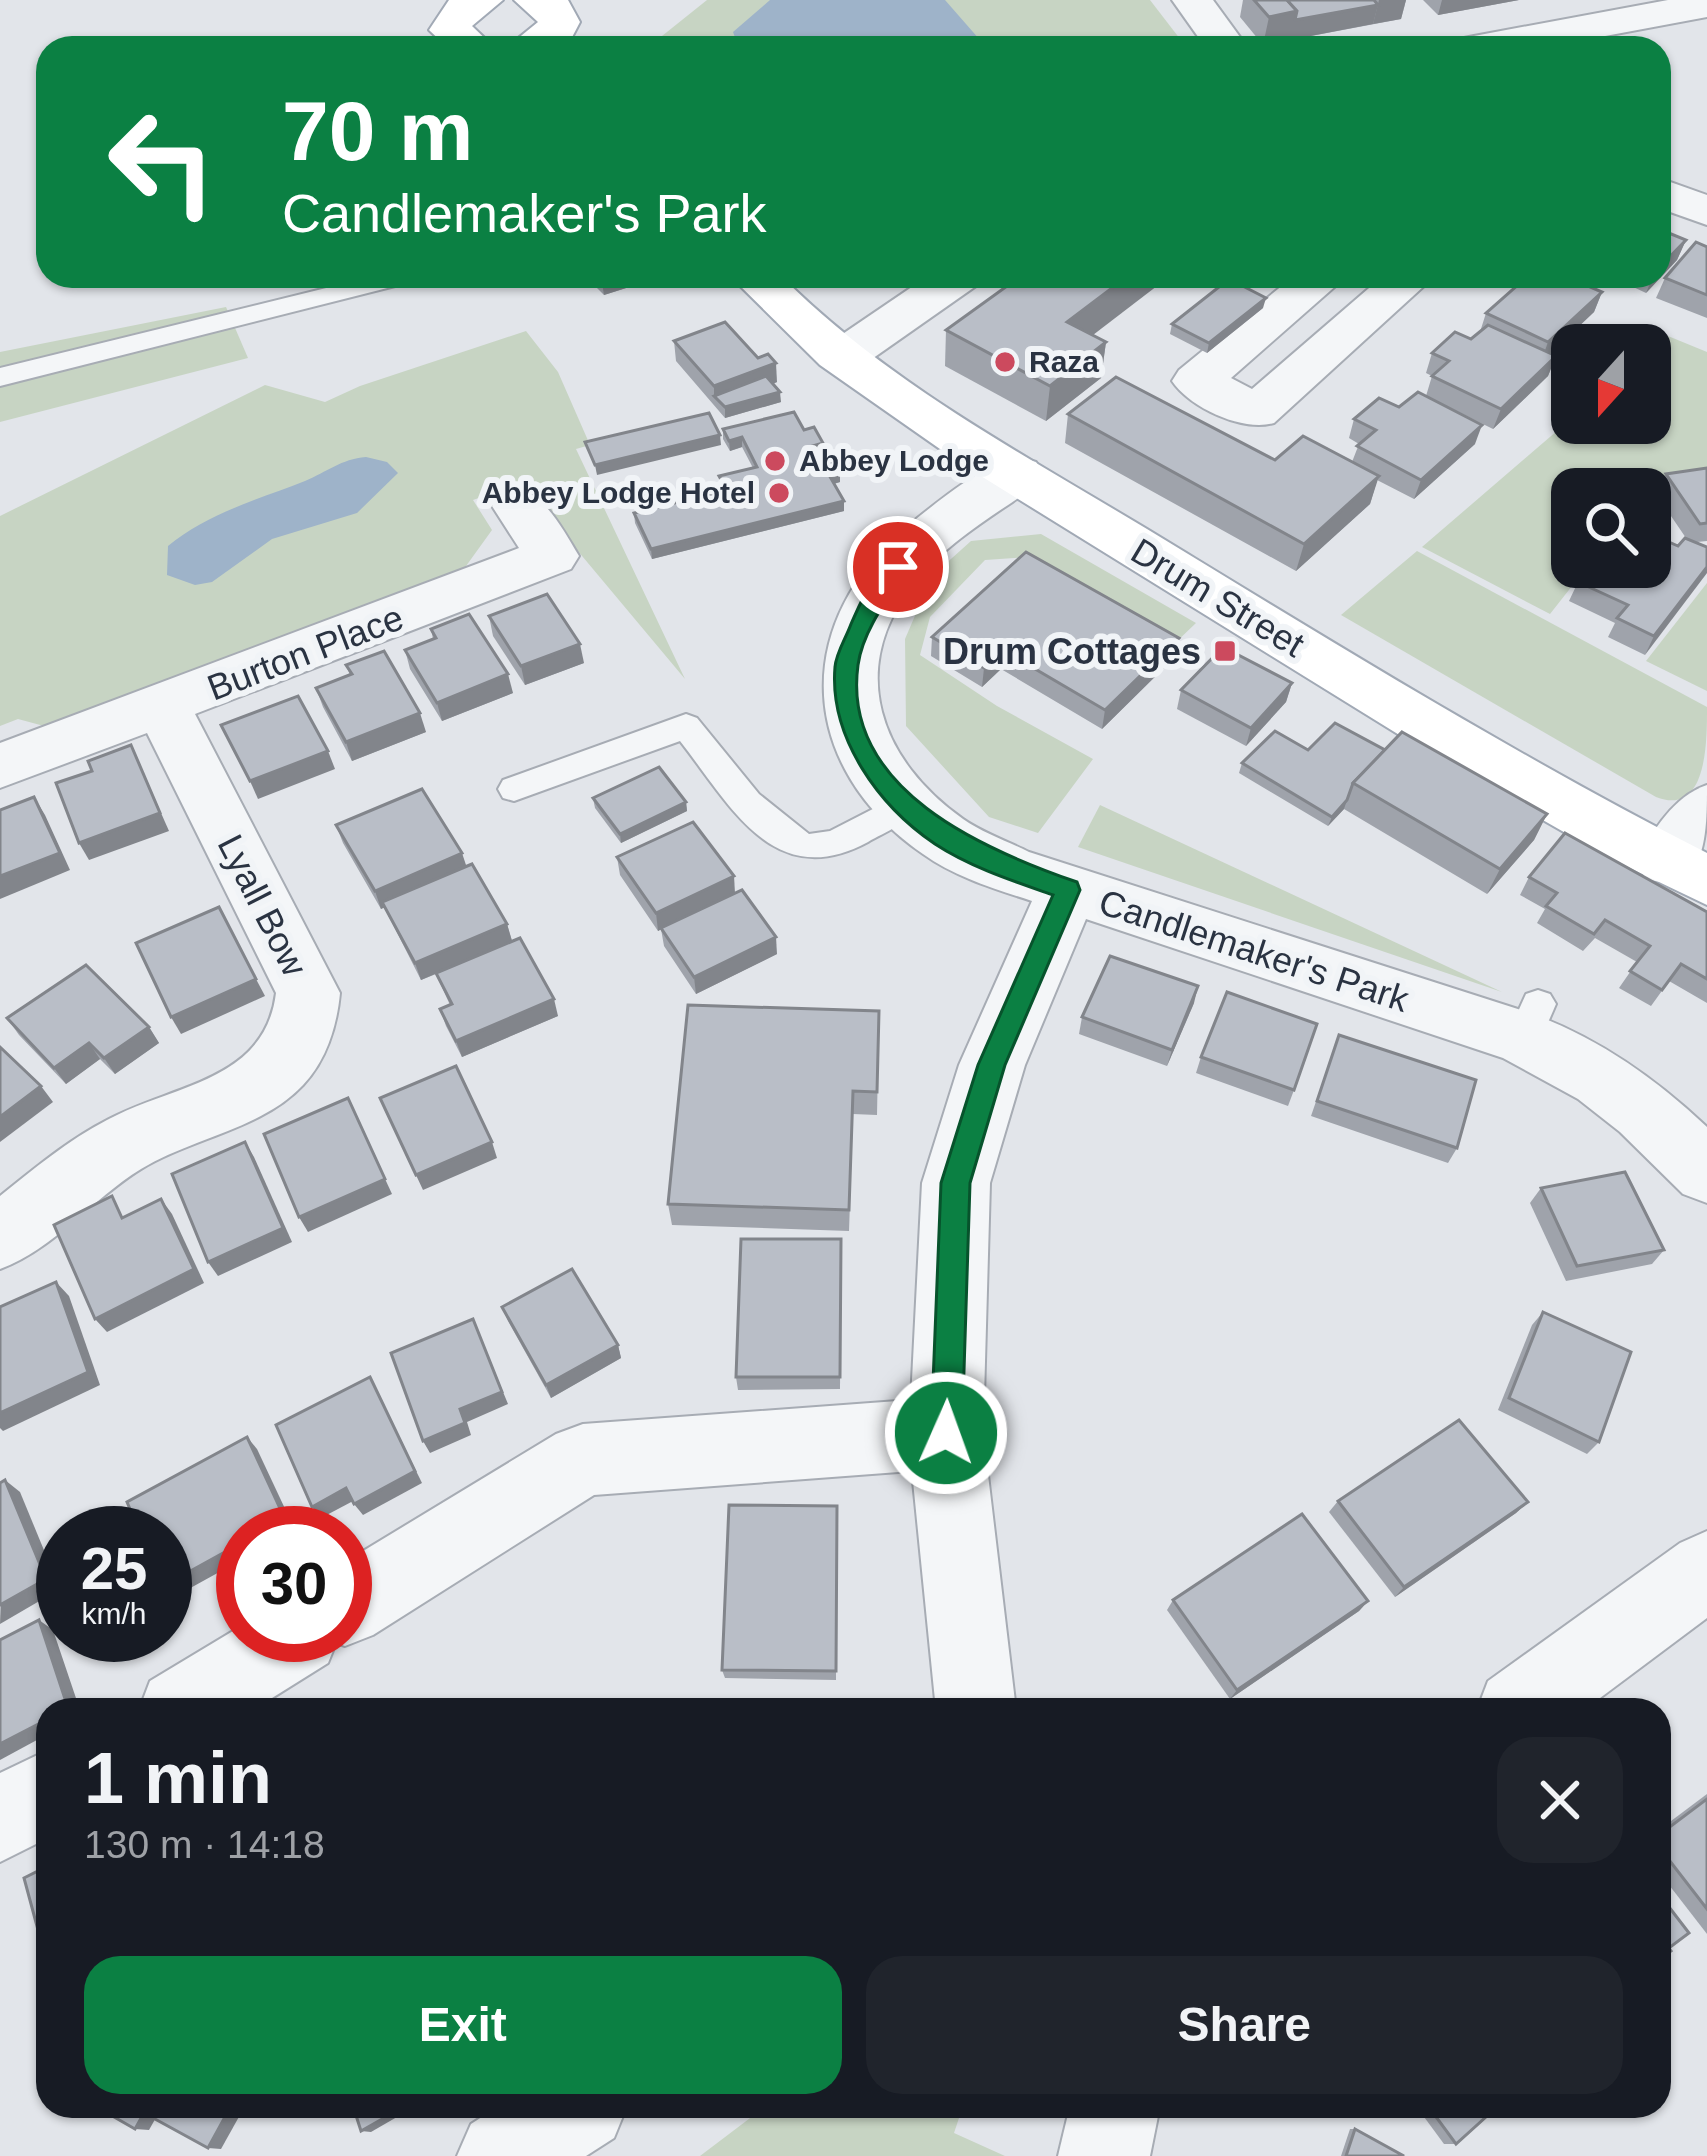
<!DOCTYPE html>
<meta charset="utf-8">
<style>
:root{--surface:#171b24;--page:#20242c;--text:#f1f3f6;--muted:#9ea1a6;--accent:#0b8043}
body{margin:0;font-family:Arial,sans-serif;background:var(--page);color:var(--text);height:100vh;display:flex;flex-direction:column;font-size:45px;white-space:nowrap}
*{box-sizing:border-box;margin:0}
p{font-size:39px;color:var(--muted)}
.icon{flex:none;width:66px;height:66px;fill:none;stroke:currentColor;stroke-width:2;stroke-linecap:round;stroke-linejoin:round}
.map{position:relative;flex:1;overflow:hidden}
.panel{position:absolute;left:36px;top:1698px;width:1635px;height:420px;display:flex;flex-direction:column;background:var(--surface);border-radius:36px;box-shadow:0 3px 9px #0004}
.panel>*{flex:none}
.guide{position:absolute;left:36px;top:36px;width:1635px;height:252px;border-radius:36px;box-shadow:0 3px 9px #0004;background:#0b8043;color:#fff;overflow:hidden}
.needle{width:78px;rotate:201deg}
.fabs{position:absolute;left:1551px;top:324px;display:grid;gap:24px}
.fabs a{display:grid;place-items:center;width:120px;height:120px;border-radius:24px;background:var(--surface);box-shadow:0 3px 9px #0004;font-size:60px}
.speed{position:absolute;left:36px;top:1506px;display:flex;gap:24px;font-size:60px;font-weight:700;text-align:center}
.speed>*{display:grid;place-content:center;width:156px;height:156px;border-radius:50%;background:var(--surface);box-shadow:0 3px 9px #0004;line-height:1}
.speed small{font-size:30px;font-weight:400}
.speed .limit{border:18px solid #d22;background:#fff;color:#111}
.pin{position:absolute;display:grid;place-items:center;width:102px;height:102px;color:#fff;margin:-51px;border:6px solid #fff;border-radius:50%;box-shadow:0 3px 12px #0007}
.me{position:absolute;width:132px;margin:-66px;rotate:2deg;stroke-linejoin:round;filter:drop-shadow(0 0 9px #0008)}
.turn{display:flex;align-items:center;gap:42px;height:252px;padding:0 48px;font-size:54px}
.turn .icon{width:156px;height:156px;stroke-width:2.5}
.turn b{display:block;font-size:84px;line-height:102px}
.round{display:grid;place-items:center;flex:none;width:126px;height:126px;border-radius:36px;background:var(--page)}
.headline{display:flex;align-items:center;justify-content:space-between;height:204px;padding:0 48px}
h1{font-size:72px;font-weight:600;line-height:90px}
.button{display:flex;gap:24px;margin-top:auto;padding:24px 48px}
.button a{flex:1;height:138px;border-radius:36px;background:var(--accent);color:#fff;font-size:48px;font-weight:600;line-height:138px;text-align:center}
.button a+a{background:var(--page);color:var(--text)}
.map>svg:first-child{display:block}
.green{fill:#c7d4c3}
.water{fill:#9eb3c9}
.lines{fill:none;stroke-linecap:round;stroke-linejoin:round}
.lane-casing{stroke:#a7acb4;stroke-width:4}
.street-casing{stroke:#a7acb4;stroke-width:4}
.primary-casing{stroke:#a1a9b5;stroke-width:4}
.lane{fill:#f4f6f8;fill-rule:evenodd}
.street{fill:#f4f6f8;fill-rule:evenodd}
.primary{fill:#fff;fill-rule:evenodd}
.wall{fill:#9fa3ab}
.shaded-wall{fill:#82858b}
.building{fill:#b9bec7;stroke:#82858b;stroke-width:3}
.route{fill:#0b8043;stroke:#07532c;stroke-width:3}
.poi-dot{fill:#cc4a5e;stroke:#f1f4f7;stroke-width:4.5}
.labels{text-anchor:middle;stroke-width:12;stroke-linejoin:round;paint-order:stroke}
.far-poi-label{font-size:30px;font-weight:bold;fill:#2a3342;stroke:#f1f4f7;text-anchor:start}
.street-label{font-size:36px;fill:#2a3342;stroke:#f1f4f7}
.poi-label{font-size:36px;font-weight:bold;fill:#2a3342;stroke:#f1f4f7;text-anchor:end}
</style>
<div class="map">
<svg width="1707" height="2156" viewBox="0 0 1707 2156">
<rect width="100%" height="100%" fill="#e2e5ea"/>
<!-- green -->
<g class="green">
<path d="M707 0H1150L1187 48H647Z"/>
<path d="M226 307 248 358 0 422V352Z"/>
<path d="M526 331 558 372 590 445 576 449 685 679 521 483 473 500 492 530 461 573 44 726 18 719 0 726V516L265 385 325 402 360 386Z"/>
<path d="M1668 336 1707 352V480L1639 489H1572V567H1587L1550 614 1422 547 1572 418V423H1650V352Z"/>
<path d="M1041 534 1196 623 1173 645 1027 557 985 560 930 617 920 655 997 706 1093 759 1038 833 989 817 906 726 905 639 932 576 971 541Z"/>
<path d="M1417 551 1707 707C1707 743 1707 817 1656 797L1341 615Z"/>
<path d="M1707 583V691L1646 661Z"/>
<path d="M1100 805 1502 992 1078 847Z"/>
<path d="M766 2106H963L954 2133 1005 2156H700Z"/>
</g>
<!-- water -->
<g class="water">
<path d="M770 0H945L987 48H739L733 32Z"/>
<path d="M366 457 387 462 398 473 357 513 272 539 212 582 195 585 167 575 168 546C208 513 257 500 305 481 327 472 341 459 366 457Z"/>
</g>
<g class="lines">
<defs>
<g id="lane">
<path d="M375 276H419L415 281 0 386V368Z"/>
<path d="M686 714 697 718 759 794 809 834 830 831 904 793 915 796 920 805C911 822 885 832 868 842 774 893 731 806 680 741L514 801 503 798 498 789 503 780Z"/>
<path d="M1538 990 1550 994 1556 1004 1537 1048 1524 1053 1511 1048 1506 1038 1526 994Z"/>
</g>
<g id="street">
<path d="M1172 0H1213L1248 48H1206Z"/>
<path d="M1668 0H1707V17L1541 48H1453L1459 39 1474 36Z"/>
<path d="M1659 178 1707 195V225L1659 208Z"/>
<path d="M928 276H983L976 286 859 368 842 372 825 368 818 357 825 346Z"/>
<path d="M1294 276H1347L1231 378 1252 389 1383 276H1435L1274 423C1243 432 1190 408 1172 381L1179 370Z"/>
<path d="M1018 457 1036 462 1044 474 1036 486C994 515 946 543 914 583 846 670 880 760 963 819 983 833 1007 841 1029 852L1524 1011C1594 1035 1653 1076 1707 1127V1203L1683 1194 1620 1132 1578 1099 1503 1058 1086 919 1025 1065 990 1183 983 1433 1016 1710H936L912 1471 594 1495 373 1635 345 1646 336 1643 328 1663 253 1710H139L150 1681 243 1625V1635H345V1562L556 1434 583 1424 911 1400 922 1183 959 1065 1032 901C995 889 955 877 923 854 796 766 790 622 910 524 941 499 979 467 1018 457Z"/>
<path d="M518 488C547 497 563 530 579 556L571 569 195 714 340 993C337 1026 326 1061 303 1085 262 1129 192 1138 141 1169 92 1199 54 1249 0 1269V1196C34 1169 68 1140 107 1120 173 1084 265 1082 276 993L147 733 0 788V743L519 548 492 506 499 493Z"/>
<path d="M1707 785C1707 831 1707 900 1645 878L1637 861C1652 831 1674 796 1707 785Z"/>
<path d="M1707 1531V1618L1584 1710H1477L1488 1681 1680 1543Z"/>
<path d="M48 1750V1838L0 1862V1773Z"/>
<path d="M499 2106H627L614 2138 586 2156H457L471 2124Z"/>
<path d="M1070 2106H1160L1150 2156H1058Z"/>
</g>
<g id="primary">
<path d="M503 0 472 26 495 48H448L429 30 449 0Z"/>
<path d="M514 0H568L580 22 569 43 559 48H506L538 22Z"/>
<path d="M730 276H781C887 382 1019 452 1147 529 1331 641 1515 755 1707 853V905L1611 859 1464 775 960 463 820 365Z"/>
</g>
</defs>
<!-- lane casing -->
<use href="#lane" class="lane-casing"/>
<!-- street casing -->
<use href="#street" class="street-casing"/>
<!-- primary casing -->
<use href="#primary" class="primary-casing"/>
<!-- lane -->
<use href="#lane" class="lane"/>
<!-- street -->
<use href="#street" class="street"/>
<!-- primary -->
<use href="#primary" class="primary"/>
</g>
<!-- wall -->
<g class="wall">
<path d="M1243 0H1406L1401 19 1263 45 1240 17Z"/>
<path d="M1423 0H1519L1438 15Z"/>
<path d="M1686 240 1677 260 1646 293 1610 276H1659Z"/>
<path d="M1707 247V318L1656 298 1665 278Z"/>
<path d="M585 276H664L604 295Z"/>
<path d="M1602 292 1594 312 1550 354 1556 356 1548 376 1493 429 1426 396 1432 376 1426 373 1432 353 1471 339 1480 332 1486 313Z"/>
<path d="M1263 308 1207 353 1170 334 1172 324Z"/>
<path d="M946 330 1092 335 1106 342 1101 378 1046 421 945 366Z"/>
<path d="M674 341 777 382 773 384 781 402 725 418 676 361Z"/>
<path d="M1068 414 1275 460 1352 462 1359 444 1349 438 1354 419 1475 444 1414 499 1377 480 1370 504 1296 571 1065 443Z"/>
<path d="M723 429 804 430 823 443V453L818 455 840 482 834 484 844 511 652 559 635 523 634 513 723 491 719 476 753 468 742 447 730 451 723 439Z"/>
<path d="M1707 468V541L1697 542 1707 547 1645 655 1608 637 1615 623 1569 601 1578 582 1650 567 1678 546 1686 538 1656 494 1666 474Z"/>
<path d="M489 616 584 663 525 685 493 636Z"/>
<path d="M431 629 513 693 442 721 410 669 405 650 433 639Z"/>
<path d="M932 637 1179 638 1175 657 1102 729 1001 669 982 687 931 656Z"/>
<path d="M346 665 426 732 352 761 323 707 316 688 350 675Z"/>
<path d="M1292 683 1286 702 1246 746 1177 709 1181 690Z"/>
<path d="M1308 750 1547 814 1534 840 1487 894 1344 809 1328 826 1239 773 1242 763Z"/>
<path d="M593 798 686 802 687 811 621 843 595 808Z"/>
<path d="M336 825 466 866 507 924 512 941 558 1016 462 1057 446 1026 440 1009 450 1005 436 974 421 980 384 907 381 909 343 843Z"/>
<path d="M617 857 735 893 777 954 696 994 664 946 661 929 658 931 620 875Z"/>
<path d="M1529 877 1707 912V1003L1669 981 1651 1006 1619 988 1637 962 1595 938 1583 951 1537 923 1545 909 1520 895Z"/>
<path d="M1194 1003 1167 1066 1079 1034 1082 1017Z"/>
<path d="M879 1011 877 1115 853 1114 849 1231 672 1225 668 1204Z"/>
<path d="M7 1018 149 1027 159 1043 115 1074 100 1059 66 1084 19 1035Z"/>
<path d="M1339 1035 1457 1148 1448 1163 1311 1116Z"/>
<path d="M1201 1057 1294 1090 1288 1106 1196 1073Z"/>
<path d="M1541 1188 1664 1250 1652 1264 1566 1281 1530 1203Z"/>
<path d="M841 1239 840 1389 738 1390 736 1377Z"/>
<path d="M502 1307 618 1345 621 1358 551 1398 508 1321Z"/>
<path d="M1543 1312 1599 1442 1587 1454 1498 1410 1532 1325Z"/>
<path d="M1338 1501 1528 1502 1516 1513 1395 1597 1329 1512Z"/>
<path d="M837 1506 836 1680 725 1678 722 1670Z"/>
<path d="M1173 1600 1368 1601 1359 1611 1230 1699 1167 1610Z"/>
<path d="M1707 1794V1934L1659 1872V1830Z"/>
<path d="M1416 2106H1498L1456 2144H1444Z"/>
<path d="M1350 2129H1355L1404 2156H1341Z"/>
</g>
<!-- shaded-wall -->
<g class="shaded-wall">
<path d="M1379 0H1406L1401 19 1373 24Z"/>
<path d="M1442 0H1519L1438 15Z"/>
<path d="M1378 5 1373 24 1263 45 1269 17 1297 11Z"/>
<path d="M1686 240 1677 260 1646 293 1653 276H1659V268Z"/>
<path d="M601 276H664L604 295Z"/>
<path d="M1128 276H1170L1063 358 1067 322Z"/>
<path d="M1602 292 1594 312 1541 362 1548 342Z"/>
<path d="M1266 298 1263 308 1207 353 1209 343Z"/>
<path d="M1106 342 1101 378 1046 421 1050 386Z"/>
<path d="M1556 356 1548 376 1493 429 1501 409Z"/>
<path d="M776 363 777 382 721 403 714 396V386Z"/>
<path d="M780 392 781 402 725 418V407Z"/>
<path d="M1482 425 1475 444 1414 499 1421 480Z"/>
<path d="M720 435 721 445 597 475 595 465Z"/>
<path d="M742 437V447L730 451 729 441Z"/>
<path d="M823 443V453L813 456V446Z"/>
<path d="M840 472V482L829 485V475Z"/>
<path d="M1379 476 1370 504 1296 571 1304 544Z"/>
<path d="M844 501V511L652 559 651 549Z"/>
<path d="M1707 567V573L1645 655 1654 636Z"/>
<path d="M1179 638 1175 657 1102 729 1105 710Z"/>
<path d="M580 644 584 663 525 685 521 666Z"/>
<path d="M1003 650 1001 669 982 687 984 668Z"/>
<path d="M508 674 513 693 442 721 437 703Z"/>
<path d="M1292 683 1286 702 1246 746 1251 728Z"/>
<path d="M420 713 426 732 352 761 346 742Z"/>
<path d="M131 745 169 831 89 860 79 843Z"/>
<path d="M328 751 335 769 258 799 250 781Z"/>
<path d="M34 797 45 815 70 870 0 899V876Z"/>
<path d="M1347 800 1344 809 1328 826 1332 817Z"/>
<path d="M686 802 687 811 621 843 620 834Z"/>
<path d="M1547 814 1534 840 1487 894 1500 869Z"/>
<path d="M462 853 468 871 381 909 375 891Z"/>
<path d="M734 876 735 893 658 931 656 913Z"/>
<path d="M507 924 512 941 421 980 415 963Z"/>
<path d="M776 937 777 954 696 994 694 977Z"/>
<path d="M256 979 265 996 181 1034 171 1017Z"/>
<path d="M1198 986 1194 1003 1167 1066 1172 1050Z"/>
<path d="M554 999 558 1016 462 1057 456 1041Z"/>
<path d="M149 1027 159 1043 115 1074 104 1058Z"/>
<path d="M89 1043 100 1059 66 1084 54 1068Z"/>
<path d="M41 1086 53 1102 0 1142V1117Z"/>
<path d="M355 1114 392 1194 308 1232 299 1217Z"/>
<path d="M245 1142 254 1157 292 1242 218 1276 208 1262Z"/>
<path d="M492 1142 497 1158 423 1190 416 1175Z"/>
<path d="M161 1199 172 1214 204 1283 107 1332 95 1319Z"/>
<path d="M56 1282 69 1296 100 1385 3 1431 0 1428V1413Z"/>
<path d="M473 1319 508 1404 467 1422 471 1435 430 1453 423 1441 460 1409Z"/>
<path d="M618 1345 621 1358 551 1398 546 1385Z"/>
<path d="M370 1377 422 1483 363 1515 354 1504Z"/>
<path d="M247 1437 257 1449 295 1530 289 1533H259Z"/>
<path d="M5 1480 20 1492 60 1589 0 1624Z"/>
<path d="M346 1488 355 1500 321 1518 312 1507Z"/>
<path d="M1528 1502 1516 1513 1395 1597 1404 1587Z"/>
<path d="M243 1542V1559L174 1597 165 1589V1585Z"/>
<path d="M1368 1601 1359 1611 1230 1699 1237 1690Z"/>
<path d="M39 1620 53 1630 80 1710H64Z"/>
<path d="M48 1719V1734L0 1760V1744Z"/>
<path d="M231 2106H245L221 2149 208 2148Z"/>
<path d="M405 2106H416L371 2132 361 2131Z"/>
<path d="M144 2113 158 2114 149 2130 135 2129Z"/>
</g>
<!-- building -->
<g class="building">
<path d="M1254 0H1287L1297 11 1269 17Z"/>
<path d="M1287 0H1374L1378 5 1295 20 1297 11Z"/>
<path d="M1659 229 1686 240 1659 268Z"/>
<path d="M1696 242 1707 247V295L1665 278Z"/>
<path d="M1021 276H1128L1067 322 1106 342 1050 386 946 330Z"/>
<path d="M1528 276H1565L1602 292 1548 342 1486 313Z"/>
<path d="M1229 279 1266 298 1209 343 1172 324Z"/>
<path d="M725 322 758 358 768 354 776 363 714 386 674 341Z"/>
<path d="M1488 325 1556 356 1501 409 1432 376 1449 361 1432 353 1455 332 1471 339Z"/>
<path d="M766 376 780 392 725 407 714 396Z"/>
<path d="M1116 377 1275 460 1303 436 1379 476 1304 544 1068 414Z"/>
<path d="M1418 392 1482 425 1421 480 1357 446 1376 430 1354 419 1379 398 1399 407Z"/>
<path d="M794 412 804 430 814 427 823 443 813 446 823 463 834 461 840 472 829 475 844 501 651 549 634 513 727 490 719 476 757 467 742 437 729 441 723 429Z"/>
<path d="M709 413 720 435 595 465 585 442Z"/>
<path d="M1707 468V523L1700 524 1666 474Z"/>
<path d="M1653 535 1678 546 1685 538 1707 547V567L1654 636 1617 618 1628 605 1578 582 1590 567H1650V539Z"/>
<path d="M1026 552 1179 638 1105 710 1003 650 984 668 932 637Z"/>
<path d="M547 594 580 644 521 666 489 616Z"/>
<path d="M469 614 508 674 437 703 405 650 436 638 431 629Z"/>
<path d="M1223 647 1292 683 1251 728 1181 690Z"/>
<path d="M384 651 420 713 346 742 316 688 352 674 346 665Z"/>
<path d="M298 696 328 751 250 781 221 725Z"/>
<path d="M1335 723 1385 750 1353 783 1347 800 1332 817 1242 763 1275 731 1308 750Z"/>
<path d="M1402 732 1547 814 1500 869 1353 783Z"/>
<path d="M131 745 160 813 79 843 56 783 92 771 88 761Z"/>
<path d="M659 767 686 802 620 834 593 798Z"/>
<path d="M422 789 462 853 375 891 336 825Z"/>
<path d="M34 797 60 853 0 876V810Z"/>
<path d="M693 822 734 876 656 913 617 857Z"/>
<path d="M1565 833 1707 912V979L1681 964 1662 990 1630 971 1650 946 1605 920 1594 934 1546 906 1557 893 1529 877Z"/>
<path d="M472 864 507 924 415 963 382 902Z"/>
<path d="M742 890 776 937 694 977 661 928Z"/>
<path d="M219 907 256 979 171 1017 136 943Z"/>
<path d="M520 938 554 999 456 1041 440 1009 452 1004 436 973Z"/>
<path d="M1110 956 1198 986 1172 1050 1082 1017Z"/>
<path d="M86 965 149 1027 104 1058 89 1043 54 1068 7 1018Z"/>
<path d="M1227 992 1317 1024 1294 1090 1201 1057Z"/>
<path d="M688 1005 879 1011 877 1092 853 1091 849 1210 668 1204Z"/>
<path d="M1339 1035 1476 1080 1457 1148 1317 1101Z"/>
<path d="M0 1047 41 1086 0 1117Z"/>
<path d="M456 1066 492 1142 416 1175 380 1098Z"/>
<path d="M348 1098 385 1179 299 1217 264 1134Z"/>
<path d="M245 1142 283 1228 208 1262 172 1174Z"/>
<path d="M1625 1172 1664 1250 1577 1266 1541 1188Z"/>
<path d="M112 1196 122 1218 161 1199 194 1269 95 1319 54 1225Z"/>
<path d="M741 1239H841L840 1377H736Z"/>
<path d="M572 1269 618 1345 546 1385 502 1307Z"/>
<path d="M56 1282 88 1372 0 1413V1307Z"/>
<path d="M1543 1312 1631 1352 1599 1442 1509 1398Z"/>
<path d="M473 1319 502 1392 460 1409 465 1423 423 1441 391 1353Z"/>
<path d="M370 1377 415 1471 354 1504 346 1488 312 1507 276 1425Z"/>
<path d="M1459 1420 1528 1502 1404 1587 1338 1501Z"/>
<path d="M247 1437 285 1519 259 1533H243V1542L165 1585V1533H140L127 1502Z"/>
<path d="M5 1480 46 1579 0 1605V1483Z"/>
<path d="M729 1505 837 1506 836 1671 722 1670Z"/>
<path d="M1302 1514 1368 1601 1237 1690 1173 1600Z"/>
<path d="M39 1620 68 1708 64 1710H48V1719L0 1744V1640Z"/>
<path d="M746 1702 852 1704V1710H746Z"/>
<path d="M361 1703 364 1710H349Z"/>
<path d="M1707 1799V1909L1659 1847V1835Z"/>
<path d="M48 1866V1967L24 1878Z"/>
<path d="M1659 1894 1689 1933 1669 1948 1659 1935Z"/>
<path d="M1659 1935 1671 1951 1659 1960Z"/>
<path d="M95 2106H231L208 2148 144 2113 135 2129Z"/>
<path d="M353 2106H405L361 2131Z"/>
<path d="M1428 2106H1498L1456 2144Z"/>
<path d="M1355 2129 1404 2156H1346Z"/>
</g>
<!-- route -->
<path class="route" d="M898 559 909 567C890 596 863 629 858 665 841 789 984 850 1077 882L1080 890 1005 1065 970 1183 962 1433 957 1443 946 1448 936 1443 931 1433 941 1183 978 1065 1053 895C1013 881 970 867 935 844 879 806 829 738 835 667 836 653 846 638 851 624 861 602 874 568 898 559Z"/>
<!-- markers -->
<g class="poi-dot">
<circle cx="1005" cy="362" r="12"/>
<circle cx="775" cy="461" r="12"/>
<circle cx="779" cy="493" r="12"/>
<rect x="1213" y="639" width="24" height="24" rx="6"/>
</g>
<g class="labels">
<!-- far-poi labels -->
<g class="far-poi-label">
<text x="1029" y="372">Raza</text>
<text x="799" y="471">Abbey Lodge</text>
<text x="755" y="503" text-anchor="end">Abbey Lodge Hotel</text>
</g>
<!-- street labels -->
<g class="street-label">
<text transform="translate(1218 597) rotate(31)" y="13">Drum Street</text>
<text transform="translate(305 652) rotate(-21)" y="13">Burton Place</text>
<text transform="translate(263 905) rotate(63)" y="13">Lyall Bow</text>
<text transform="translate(1254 950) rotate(18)" y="13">Candlemaker's Park</text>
</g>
<!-- poi labels -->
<g class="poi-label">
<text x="1201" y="664">Drum Cottages</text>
</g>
</g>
</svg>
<div class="fabs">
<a><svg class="needle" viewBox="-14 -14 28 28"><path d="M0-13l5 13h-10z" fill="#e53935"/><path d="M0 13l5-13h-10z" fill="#9ea1a6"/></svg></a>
<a><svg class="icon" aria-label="search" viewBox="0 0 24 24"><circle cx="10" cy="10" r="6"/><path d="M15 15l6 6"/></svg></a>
</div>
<div class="speed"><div>25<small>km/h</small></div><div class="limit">30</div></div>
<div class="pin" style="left:898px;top:567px;background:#d93025"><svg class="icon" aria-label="arrive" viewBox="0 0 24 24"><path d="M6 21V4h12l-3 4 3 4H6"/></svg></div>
<svg class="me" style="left:946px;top:1433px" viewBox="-20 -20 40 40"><circle r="17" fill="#0b8043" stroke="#fff" stroke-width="3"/><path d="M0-11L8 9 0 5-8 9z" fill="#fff"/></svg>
<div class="guide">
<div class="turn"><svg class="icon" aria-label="left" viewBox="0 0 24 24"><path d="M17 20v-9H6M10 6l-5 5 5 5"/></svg><div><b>70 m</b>Candlemaker's Park</div></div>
</div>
<section class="panel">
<div class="headline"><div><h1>1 min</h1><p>130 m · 14:18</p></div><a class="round"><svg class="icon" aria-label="close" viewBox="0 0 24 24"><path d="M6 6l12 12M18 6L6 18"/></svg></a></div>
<div class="button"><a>Exit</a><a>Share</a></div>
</section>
</div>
